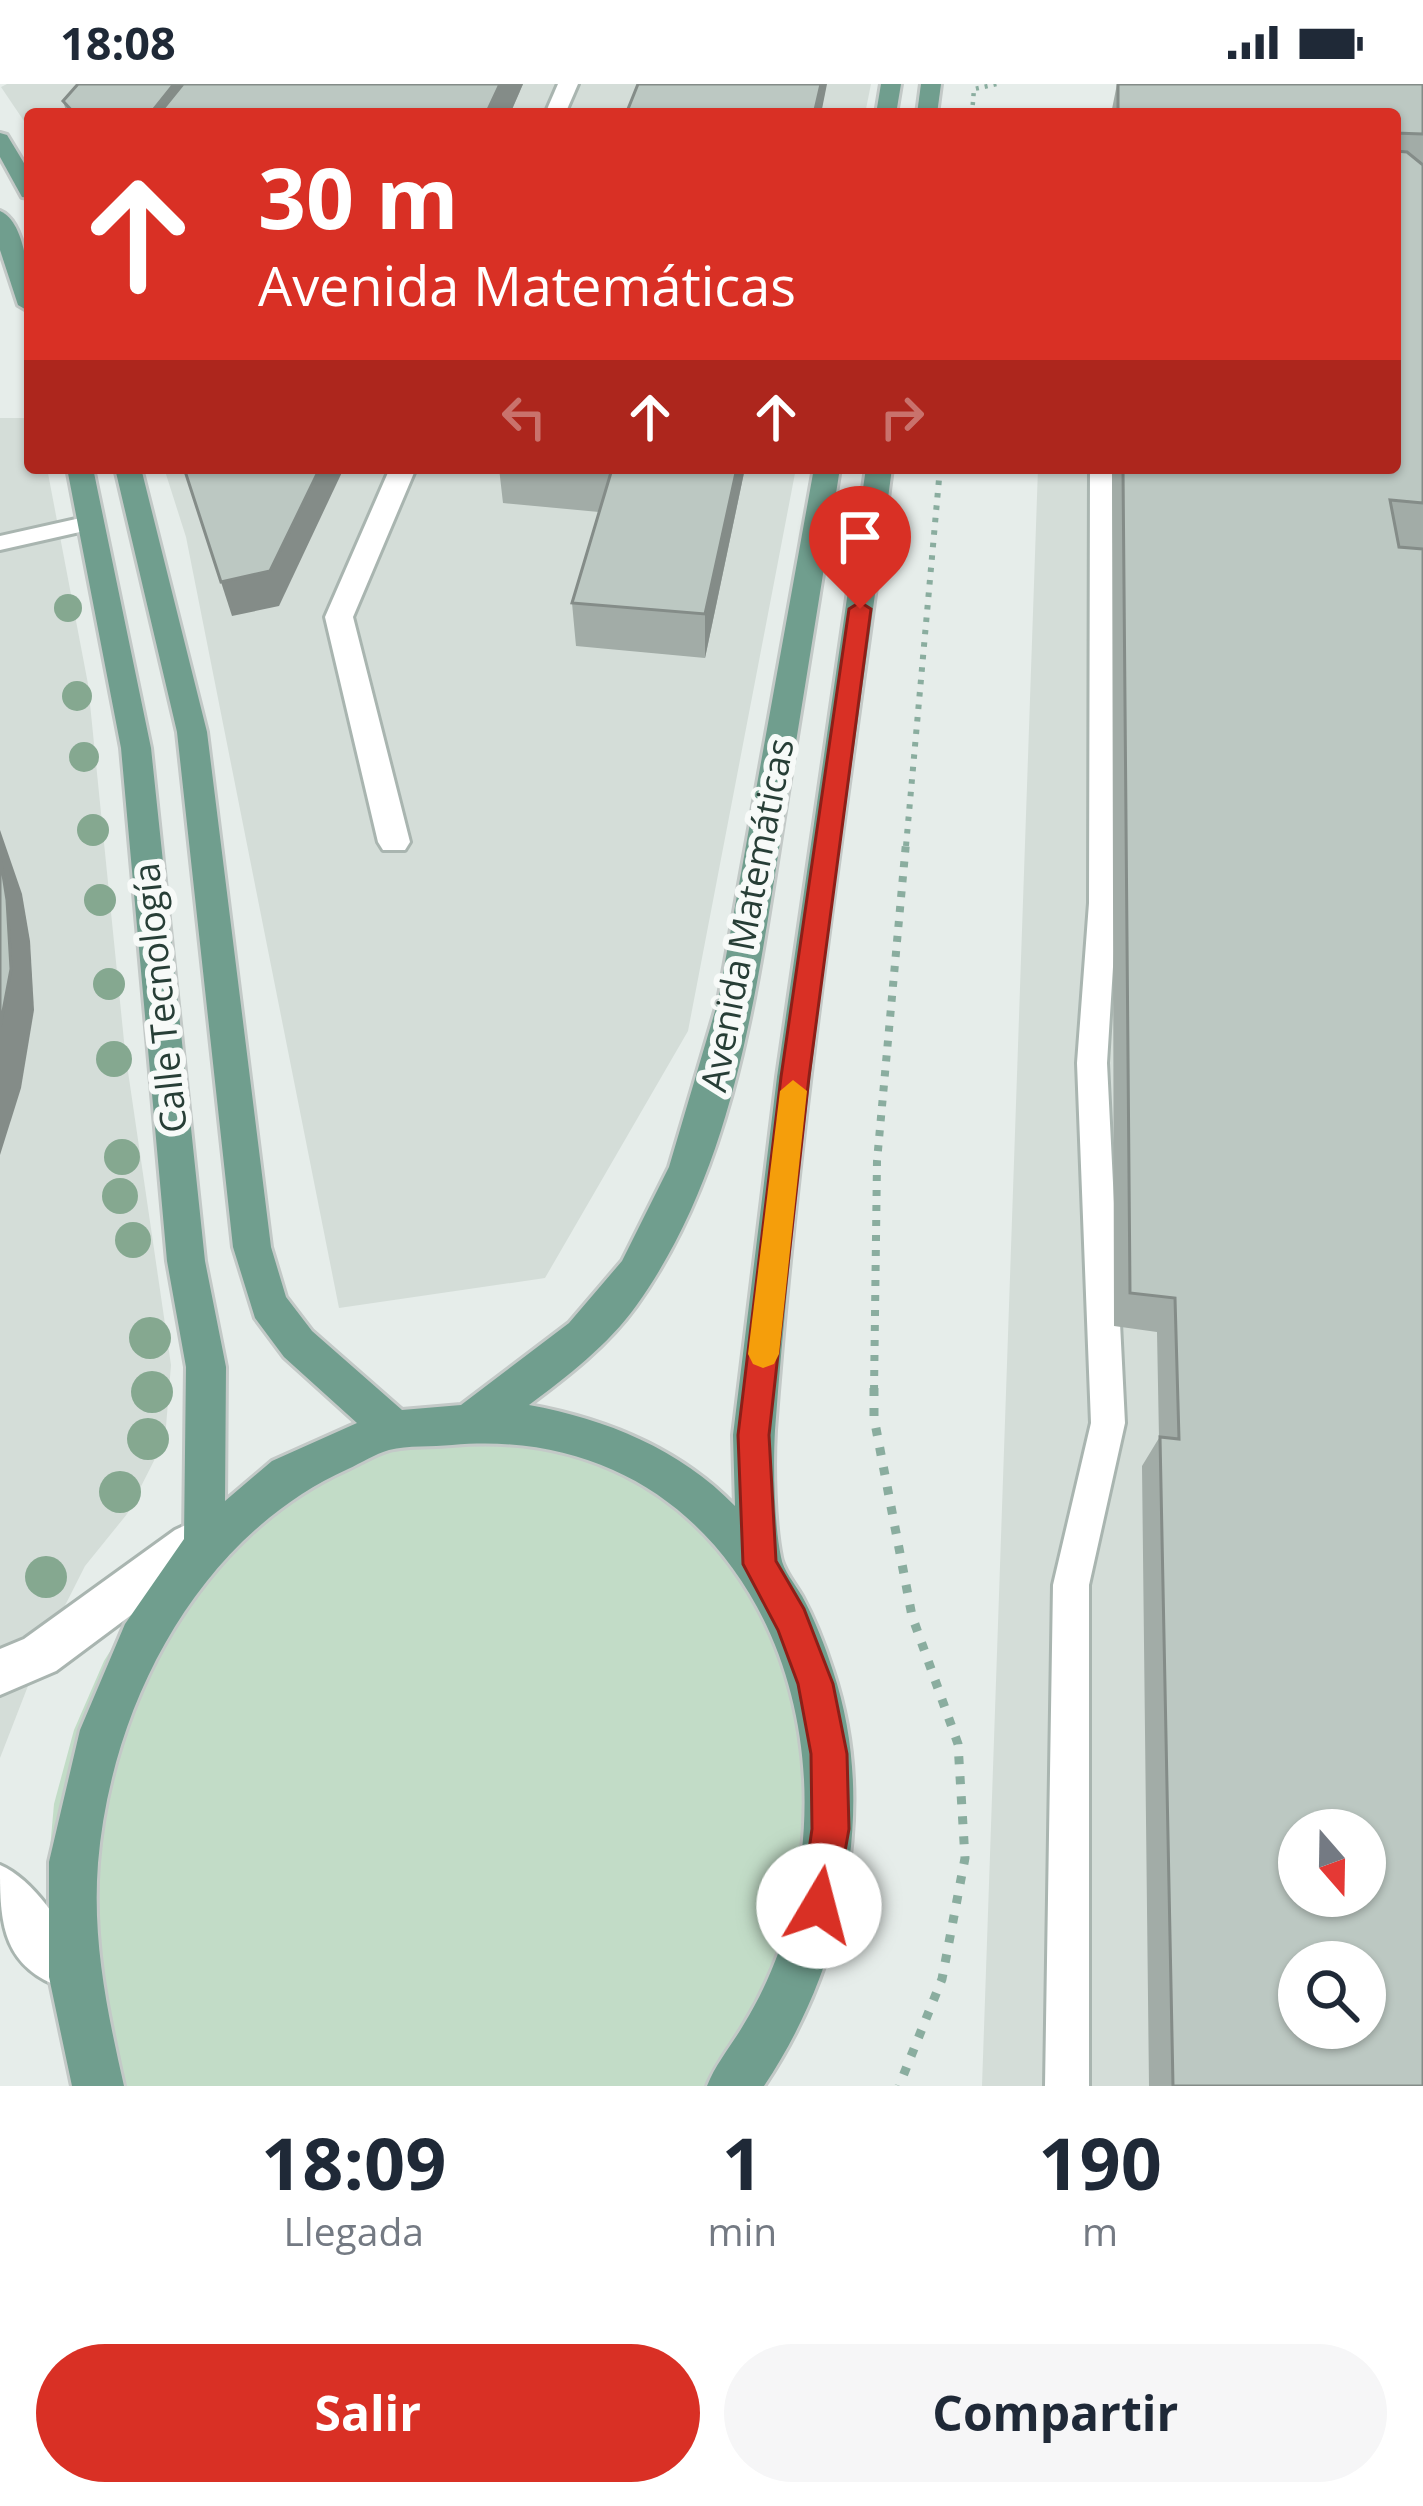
<!DOCTYPE html>
<html lang="es">
<meta charset="utf-8">
<style>
:root{--surface:#fff;--page:#f6f6f7;--text:#1f2937;--muted:#747a83;--accent:#d93025}
body{margin:0;font-family:"Open Sans",sans-serif;background:var(--page);color:var(--text);height:100vh;display:flex;flex-direction:column;font-size:45px;white-space:nowrap}
*{box-sizing:border-box;margin:0}
p{font-size:39px;color:var(--muted)}
.icon{flex:none;width:66px;height:66px;fill:none;stroke:currentColor;stroke-width:2;stroke-linecap:round;stroke-linejoin:round}
.map{position:relative;height:2002px;overflow:hidden}
.details{display:flex;flex-direction:column;background:var(--surface);flex:1}
.details>*{flex:none}
.top-card{position:absolute;left:24px;top:24px;width:1377px;height:366px;border-radius:12px;box-shadow:0 3px 9px #0004;background:#d93025;color:#fff;overflow:hidden}
.needle{width:78px;rotate:160deg}
.buttons{position:absolute;left:1278px;top:1725px;display:grid;gap:24px}
.buttons a{display:grid;place-items:center;width:108px;height:108px;border-radius:50%;background:var(--surface);box-shadow:0 3px 9px #0004;font-size:60px}
.pin{position:absolute;display:grid;place-items:center;width:102px;height:102px;color:#fff;margin:-123px -51px;border-radius:50% 50% 50% 0;rotate:-45deg;box-shadow:0 0 12px #0007}
.pin .icon{rotate:45deg}
.me{position:absolute;width:132px;margin:-66px;rotate:8deg;stroke-linejoin:round;filter:drop-shadow(0 0 9px #0008)}
.turn{display:flex;align-items:center;gap:42px;height:252px;padding:0 36px;font-size:54px}
.turn .icon{width:156px;height:156px;stroke-width:2.5}
.turn b{display:block;font-size:84px;line-height:102px}
.lanes{display:flex;align-items:center;height:114px;padding:0 36px;background:#0003;justify-content:center;gap:60px;direction:ltr}
.lanes .off{opacity:.35}
.eta{display:flex;justify-content:space-evenly;align-items:center;height:204px;text-align:center}
.eta b{font-size:72px;font-weight:700;line-height:84px}
.action{display:flex;gap:24px;margin-top:auto;padding:24px 36px}
.action a{flex:1;height:138px;border-radius:72px;background:var(--accent);color:#fff;font-size:48px;font-weight:700;line-height:138px;text-align:center}
.action a+a{background:var(--page);color:var(--text)}
.status{display:flex;justify-content:space-between;align-items:center;height:84px;padding:0 60px;background:var(--surface);direction:ltr}
.status svg{height:33px;fill:currentColor}
.map>svg:first-child{display:block}
.built{fill:#d4ddd8;fill-rule:evenodd}
.green{fill:#c2dcc7}
.lines{fill:none;stroke-linecap:round;stroke-linejoin:round}
.service-casing{stroke:#a9b5b0;stroke-width:6}
.minor-casing{stroke:#a9b5b0;stroke-width:6}
.tertiary-casing{stroke:#a9b5b0;stroke-width:6}
.primary-casing{stroke:#c3c9c7;stroke-width:6}
.path-far3{stroke:#8aad9f;stroke-width:4.5;stroke-dasharray:3 6;stroke-linecap:butt}
.path-far2{stroke:#8aad9f;stroke-width:6;stroke-dasharray:4.5 8;stroke-linecap:butt}
.path-far1{stroke:#8aad9f;stroke-width:8;stroke-dasharray:6 9;stroke-linecap:butt}
.path{stroke:#8aad9f;stroke-width:9;stroke-dasharray:8 12;stroke-linecap:butt}
.service{fill:#fff;fill-rule:evenodd}
.minor{fill:#fff;fill-rule:evenodd}
.tertiary{fill:#fff;fill-rule:evenodd}
.primary{fill:#709e8e;fill-rule:evenodd}
.tree{fill:#85a890}
.wall{fill:#a2aca7}
.shaded-wall{fill:#848c88}
.building{fill:#bcc8c2;stroke:#848c88;stroke-width:3;fill-rule:evenodd}
.route{fill:#d93025;stroke:#8d1f18;stroke-width:3}
.slow{fill:#f59e0b}
.labels{text-anchor:middle;stroke-width:12;stroke-linejoin:round;paint-order:stroke}
.street-label{font-size:36px;fill:#273e36;stroke:#f7faf8}
</style>
<div class="status"><b>18:08</b><svg viewBox="0 0 49 12"><path d="M0 12V9h3v3zM5 12V6h3v6zM10 12V3h3v9zM15 12V0h3v12zM26 1h20v11H26zM47 4h2v5h-2z"/></svg></div>
<div class="map">
<svg width="1423" height="2002" viewBox="0 0 1423 2002">
<rect width="100%" height="100%" fill="#e6edea"/>
<!-- built -->
<g class="built">
<path d="M7 0H871L865 30H30V46L1 3Z"/>
<path d="M1313 0 1423 30V2002H982L1038 384H1395V30ZM1299 1746H1365V1812H1299ZM1299 1878H1365V1944H1299Z"/>
<path d="M0 334H30V384H47L88 600 125 967 171 1281 165 1355 127 1430 85 1482 40 1571 0 1674Z"/>
<path d="M164 384H796L688 947 545 1194 339 1224 186 453Z"/>
</g>
<!-- green -->
<path class="green" d="M603 1358 759 1480 831 1745 733 2002H98L53 1875 47 1798 54 1720 74 1646 104 1577 143 1515 344 1360Z"/>
<g class="lines">
<defs>
<g id="service">
<path d="M1090 384H1112L1117 819 1107 979 1125 1339 1089 1501V2002H1045L1053 1501 1091 1339 1077 979 1089 819Z"/>
<path d="M94 431 102 433V443L0 466V452Z"/>
</g>
<g id="minor">
<path d="M558 0H578L565 30H545Z"/>
<path d="M390 384H416L353 533 410 758 405 766H383L378 758 325 533Z"/>
</g>
<g id="tertiary">
<path d="M190 1439 205 1446 212 1461 205 1476 56 1587 0 1611V1565L24 1555 175 1446Z"/>
<path d="M0 1781C33 1795 65 1843 78 1875L71 1893 53 1900C0 1877 0 1832 0 1781Z"/>
</g>
<g id="primary">
<path d="M881 0H901L896 30H876Z"/>
<path d="M921 0H941L937 30H917Z"/>
<path d="M0 49 7 51 30 89V114L22 113 0 73Z"/>
<path d="M0 127C27 138 30 202 30 228L18 221 0 166Z"/>
<path d="M67 384H93L151 664 205 1177 226 1283 225 1417 272 1377 357 1339 284 1273 255 1234 233 1163 177 648 115 384H141L207 648 271 1163 286 1213 312 1247 402 1326 461 1321 569 1239 622 1177 669 1083 718 917 814 384H840C822 498 803 613 785 727 758 894 738 1080 636 1222 608 1261 568 1292 529 1321 606 1335 680 1365 735 1422L733 1351 777 993 866 384H892C850 704 799 1024 775 1346 773 1381 774 1439 781 1473 783 1486 795 1500 802 1512 815 1536 825 1562 833 1587 879 1725 843 1884 764 2002H707C716 1979 732 1961 744 1940 766 1904 782 1865 792 1824 848 1591 714 1338 452 1361 432 1363 408 1361 389 1366 375 1370 361 1379 348 1385 199 1452 111 1620 98 1779 92 1856 107 1927 124 2002H72L49 1893V1778L80 1646 125 1540 184 1455 186 1283 167 1177 121 664Z"/>
</g>
</defs>
<!-- service casing -->
<use href="#service" class="service-casing"/>
<!-- minor casing -->
<use href="#minor" class="minor-casing"/>
<!-- tertiary casing -->
<use href="#tertiary" class="tertiary-casing"/>
<!-- primary casing -->
<use href="#primary" class="primary-casing"/>
<!-- path-far3 -->
<path class="path-far3" d="M972 30 974 5 997 0"/>
<!-- path-far2 -->
<path class="path-far2" d="M906 762 940 384"/>
<!-- path-far1 -->
<path class="path-far1" d="M874 1307 877 1077 906 759"/>
<!-- path -->
<path class="path" d="M874 1304V1334L912 1532 958 1660 965 1774 942 1895 899 2002"/>
<!-- service -->
<use href="#service" class="service"/>
<!-- minor -->
<use href="#minor" class="minor"/>
<!-- tertiary -->
<use href="#tertiary" class="tertiary"/>
<!-- primary -->
<use href="#primary" class="primary"/>
</g>
<!-- trees -->
<g class="tree">
<circle cx="68" cy="524" r="14"/>
<circle cx="77" cy="612" r="15"/>
<circle cx="84" cy="673" r="15"/>
<circle cx="93" cy="746" r="16"/>
<circle cx="100" cy="816" r="16"/>
<circle cx="109" cy="900" r="16"/>
<circle cx="114" cy="975" r="18"/>
<circle cx="122" cy="1073" r="18"/>
<circle cx="120" cy="1112" r="18"/>
<circle cx="133" cy="1156" r="18"/>
<circle cx="150" cy="1254" r="21"/>
<circle cx="152" cy="1308" r="21"/>
<circle cx="148" cy="1355" r="21"/>
<circle cx="120" cy="1408" r="21"/>
<circle cx="46" cy="1493" r="21"/>
</g>
<!-- wall -->
<g class="wall">
<path d="M523 0 510 30H67L63 17Z"/>
<path d="M1117 0H1423V2002H1149L1142 1382 1159 1354 1157 1248 1114 1242 1112 384H1395V30H1111Z"/>
<path d="M499 384H745L705 574 576 562 572 519 599 428 503 419Z"/>
</g>
<!-- shaded-wall -->
<g class="shaded-wall">
<path d="M174 0H207L162 26 163 30H150Z"/>
<path d="M500 0H523L510 30H486Z"/>
<path d="M821 0H827L821 30H814Z"/>
<path d="M320 384H344L279 522 232 532 221 498Z"/>
<path d="M737 384H745L705 574V530Z"/>
<path d="M0 746 22 810 30 857 34 926 21 1004 0 1071Z"/>
</g>
<!-- building -->
<g class="building">
<path d="M78 0H174L150 30H75L63 17Z"/>
<path d="M183 0H500L486 30H215L162 26Z"/>
<path d="M638 0H821L814 30H626Z"/>
<path d="M1118 0H1423V50L1395 49V30H1118Z"/>
<path d="M1395 67 1407 68 1423 81V419L1390 416 1399 463 1423 465V2002H1173L1160 1353 1179 1355 1175 1214 1130 1209 1123 384H1395ZM1299 1746H1365V1812H1299ZM1299 1878H1365V1944H1299Z"/>
<path d="M184 384H320L270 487 221 498Z"/>
<path d="M597 384H737L705 530 572 519 612 385Z"/>
<path d="M0 772 7 816 11 885 0 943Z"/>
</g>
<!-- route -->
<path class="route" d="M860 518 871 525 809 993 769 1351 776 1477 804 1525 833 1600 847 1670 849 1745 833 1835 819 1841 806 1835 801 1822 812 1745 811 1670 798 1600 778 1546 743 1480 738 1351 781 993 849 525Z"/>
<!-- slow -->
<path class="slow" d="M793 996 807 1007 779 1270 774 1280 763 1284 753 1280 748 1270 780 1007Z"/>
<g class="labels">
<!-- street labels -->
<g class="street-label">
<text transform="translate(747 831) rotate(-79)" y="13">Avenida Matemáticas</text>
<text transform="translate(160 914) rotate(-96)" y="13">Calle Tecnología</text>
</g>
</g>
</svg>
<div class="buttons">
<a><svg class="needle" viewBox="-14 -14 28 28"><path d="M0-13l5 13h-10z" fill="#e53935"/><path d="M0 13l5-13h-10z" fill="#747a83"/></svg></a>
<a><svg class="icon" aria-label="search" viewBox="0 0 24 24"><circle cx="10" cy="10" r="6"/><path d="M15 15l6 6"/></svg></a>
</div>
<div class="pin" style="left:860px;top:525px;background:#d93025"><svg class="icon" aria-label="arrive" viewBox="0 0 24 24"><path d="M6 21V4h12l-3 4 3 4H6"/></svg></div>
<svg class="me" style="left:819px;top:1822px" viewBox="-20 -20 40 40"><circle r="19" fill="#fff"/><path d="M0-13L10 11 0 6-10 11z" fill="#d93025"/></svg>
<div class="top-card">
<div class="turn"><svg class="icon" aria-label="ahead" viewBox="0 0 24 24"><path d="M12 20V5M6 11l6-6 6 6"/></svg><div><b>30 m</b>Avenida Matemáticas</div></div>
<div class="lanes"><svg class="icon off" aria-label="left" viewBox="0 0 24 24"><path d="M17 20v-9H6M10 6l-5 5 5 5"/></svg><svg class="icon" aria-label="ahead" viewBox="0 0 24 24"><path d="M12 20V5M6 11l6-6 6 6"/></svg><svg class="icon" aria-label="ahead" viewBox="0 0 24 24"><path d="M12 20V5M6 11l6-6 6 6"/></svg><svg class="icon off" aria-label="right" viewBox="0 0 24 24"><path d="M7 20v-9h11M14 6l5 5-5 5"/></svg></div>
</div>
</div>
<section class="details">
<div class="eta">
<div><b>18:09</b><p>Llegada</p></div>
<div><b>1</b><p>min</p></div>
<div><b>190</b><p>m</p></div>
</div>
<div class="action"><a>Salir</a><a>Compartir</a></div>
</section>
